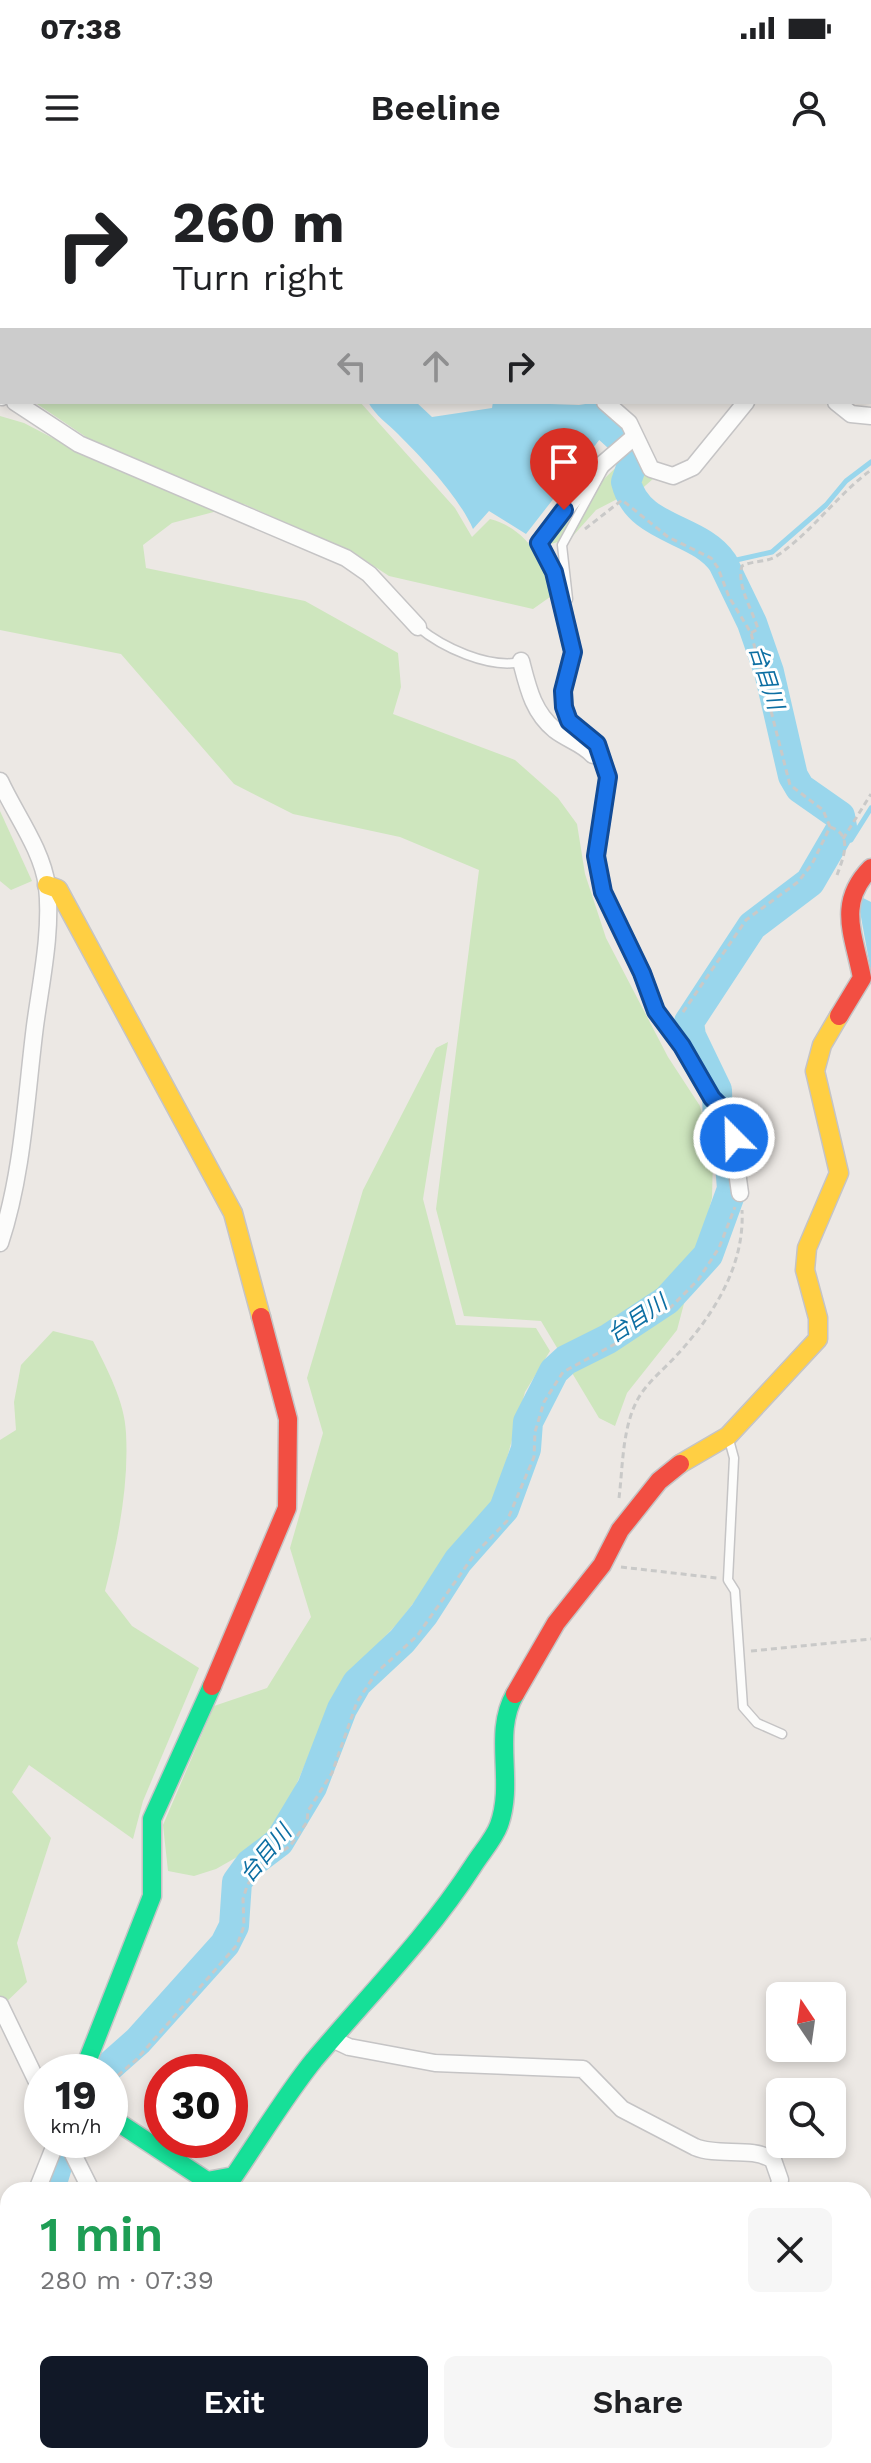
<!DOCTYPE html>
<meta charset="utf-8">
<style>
:root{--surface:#fff;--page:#f6f6f6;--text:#202124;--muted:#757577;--accent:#111827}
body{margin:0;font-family:"Work Sans","Noto Sans JP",sans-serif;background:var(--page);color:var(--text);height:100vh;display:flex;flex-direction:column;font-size:30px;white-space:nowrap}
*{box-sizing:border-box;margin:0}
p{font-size:26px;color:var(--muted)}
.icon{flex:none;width:44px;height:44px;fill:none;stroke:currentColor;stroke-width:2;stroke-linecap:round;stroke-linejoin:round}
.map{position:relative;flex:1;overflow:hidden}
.side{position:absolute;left:0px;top:2022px;width:872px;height:282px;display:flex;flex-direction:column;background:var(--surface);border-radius:24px 24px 0 0;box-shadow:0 4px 12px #0003}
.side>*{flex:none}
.top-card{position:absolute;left:0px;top:0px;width:872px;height:244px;box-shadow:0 4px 12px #0003;background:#fff;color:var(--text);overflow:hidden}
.needle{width:52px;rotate:347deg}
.controls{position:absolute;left:766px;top:1822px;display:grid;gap:16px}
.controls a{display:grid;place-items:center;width:80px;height:80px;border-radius:12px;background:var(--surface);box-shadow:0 4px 12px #0003;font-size:40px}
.speed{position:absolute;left:24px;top:1894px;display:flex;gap:16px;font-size:40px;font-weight:700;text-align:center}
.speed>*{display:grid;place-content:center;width:104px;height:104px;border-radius:50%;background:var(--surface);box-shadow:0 4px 12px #0003;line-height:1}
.speed small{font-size:20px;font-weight:400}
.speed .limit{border:12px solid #d22;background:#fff;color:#111}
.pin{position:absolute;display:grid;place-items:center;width:68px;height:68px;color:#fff;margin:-82px -34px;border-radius:50% 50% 50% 0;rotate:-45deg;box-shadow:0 0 8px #0007}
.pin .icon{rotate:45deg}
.me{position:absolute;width:88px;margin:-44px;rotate:337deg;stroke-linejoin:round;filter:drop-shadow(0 0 6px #0008)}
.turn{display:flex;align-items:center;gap:28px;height:168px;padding:0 40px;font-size:36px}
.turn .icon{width:104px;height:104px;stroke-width:2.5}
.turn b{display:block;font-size:56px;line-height:68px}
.lanes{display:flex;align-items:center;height:76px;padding:0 40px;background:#0003;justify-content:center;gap:40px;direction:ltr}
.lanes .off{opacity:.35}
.round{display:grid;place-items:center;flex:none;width:84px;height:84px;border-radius:12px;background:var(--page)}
.summary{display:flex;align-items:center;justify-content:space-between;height:136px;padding:0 40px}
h1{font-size:48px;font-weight:600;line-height:60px;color:#1e9e55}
.cta{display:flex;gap:16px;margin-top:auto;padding:16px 40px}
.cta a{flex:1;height:92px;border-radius:12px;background:var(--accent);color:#fff;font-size:32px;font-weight:600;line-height:92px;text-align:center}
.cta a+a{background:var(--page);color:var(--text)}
.status{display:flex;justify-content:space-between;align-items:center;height:56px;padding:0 40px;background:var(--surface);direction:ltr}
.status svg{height:22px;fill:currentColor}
header{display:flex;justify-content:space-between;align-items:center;height:104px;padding:0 40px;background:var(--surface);font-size:36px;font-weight:600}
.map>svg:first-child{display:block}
.green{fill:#cee6be}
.water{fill:#99d6ec}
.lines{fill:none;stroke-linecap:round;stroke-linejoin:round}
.stream{stroke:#99d6ec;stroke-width:5}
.river{stroke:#99d6ec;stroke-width:30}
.lane-casing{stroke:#c5c4c5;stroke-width:11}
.street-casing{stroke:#c5c4c5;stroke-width:19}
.fast-casing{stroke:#c5c4c5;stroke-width:21}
.slow-casing{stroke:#c5c4c5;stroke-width:21}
.jam-casing{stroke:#c5c4c5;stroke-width:21}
.path{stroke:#c9c9c8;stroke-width:3;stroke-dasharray:6 4;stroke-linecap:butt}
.lane{stroke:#fcfcfb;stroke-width:8}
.street{stroke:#fcfcfb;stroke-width:16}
.fast{stroke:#16e098;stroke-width:18}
.slow{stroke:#ffcf43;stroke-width:18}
.jam{stroke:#f24e42;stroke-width:18}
.route-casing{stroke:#114b97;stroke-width:20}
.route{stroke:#1a73e8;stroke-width:14}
.labels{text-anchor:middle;stroke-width:6;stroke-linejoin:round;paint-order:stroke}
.water-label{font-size:22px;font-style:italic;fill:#0d6fa3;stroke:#fff}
</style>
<div class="status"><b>07:38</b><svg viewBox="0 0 49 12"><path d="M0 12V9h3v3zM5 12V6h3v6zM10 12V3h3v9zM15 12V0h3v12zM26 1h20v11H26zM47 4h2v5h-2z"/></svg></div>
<header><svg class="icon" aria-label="menu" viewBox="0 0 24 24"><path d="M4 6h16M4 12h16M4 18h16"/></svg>Beeline<svg class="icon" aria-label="person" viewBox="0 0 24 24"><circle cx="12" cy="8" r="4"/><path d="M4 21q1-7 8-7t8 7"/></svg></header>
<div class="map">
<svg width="871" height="2303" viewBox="0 0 871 2303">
<rect width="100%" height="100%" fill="#ece8e4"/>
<!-- green -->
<g class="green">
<path d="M0 0 66 2H2V221Z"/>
<path d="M34 242H360L455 348 472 377 490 359C525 368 548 402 550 437L533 449 389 416 360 397 244 344 172 363 143 385 146 408 305 441 398 493 401 527 393 554 515 600 558 638 577 664 585 714 606 778 668 897 700 946 713 997 712 1038 677 1170 627 1233 615 1266 599 1258 541 1161 464 1156 436 1049 479 710 400 677 293 654 234 624 121 494 0 470V256L24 263 72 288 92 281Z"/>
<path d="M634 290 654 318 629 340 625 335 596 350 571 378 551 384 576 346Z"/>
<path d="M0 651 32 721 11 730 0 721Z"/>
<path d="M448 882 423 1039 456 1165 536 1168 550 1191 525 1232 497 1335 398 1463 341 1522 286 1648 258 1685 216 1709 194 1716 168 1711 163 1665 214 1546 267 1528 311 1457 290 1388 323 1273 307 1218 363 1030 436 888Z"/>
<path d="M53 1171 93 1181C107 1209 125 1242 126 1273 129 1326 118 1380 105 1431L132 1466 199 1508 143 1641 133 1679 29 1605 12 1632 51 1678 17 1783 27 1822 0 1848V1280L16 1270 14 1242 21 1205Z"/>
<path d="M327 2296H602L611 2303H334Z"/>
</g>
<!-- water -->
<g class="water">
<path d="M368 242H416L432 257 492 248 493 242 579 245 598 242 614 261 526 374 489 351 473 369C459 337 423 299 398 274 387 263 376 256 368 242Z"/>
<path d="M857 735 871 742V812Z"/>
</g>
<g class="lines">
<!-- stream -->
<g class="stream">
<path d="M723 403 772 392 826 345 846 321 871 302"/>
<path d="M832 684 851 680 871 648"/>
<path d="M864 2294 871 2289"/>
<path d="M850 2303 861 2296"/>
</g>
<!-- river -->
<g class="river">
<path d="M606 266 617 276"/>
<path d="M103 1912 138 1881 225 1784 234 1766 237 1722 250 1704 279 1682 312 1627 342 1549 357 1523 402 1481 424 1454 458 1401 504 1349 526 1289 528 1262 554 1211 566 1200 608 1179 667 1140 708 1095 732 1029 730 1004 718 968 717 930 691 876 689 862 752 766 810 722 842 667 840 656 800 628 793 616 769 512 752 463 723 403C699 367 638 371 626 322L633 302 631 293"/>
<path d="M50 2030 61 1993"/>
<path d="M0 2168 8 2158"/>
<path d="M719 2296 729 2303"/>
</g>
<defs>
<g id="lane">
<path d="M568 439 562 385 604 308"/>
<path d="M418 467C442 487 488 509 521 502"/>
<path d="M728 1276 734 1298 728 1420 735 1431 743 1547 757 1563 782 1574"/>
<path d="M864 2206 871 2204"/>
</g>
<g id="street">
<path d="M292 0 297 2"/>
<path d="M0 236 2 237"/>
<path d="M15 242 79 284 346 398 369 414 418 467"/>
<path d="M605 242 629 263 651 309 673 316 693 307 746 242"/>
<path d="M836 242 851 254 871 256"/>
<path d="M634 277 598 308 539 383 554 412 573 492 563 531 564 547 569 561 597 584 608 617 596 696 603 732 642 813 656 851 682 886 712 938 729 955 740 1033"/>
<path d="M521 501C528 528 533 552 555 570 568 580 582 583 593 595"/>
<path d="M0 621C15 654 42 689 47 726 52 772 41 821 35 866 26 937 23 1014 0 1083"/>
<path d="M0 1845 42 1932"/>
<path d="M332 1879 349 1887 435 1903 583 1909 622 1949 695 1987C719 1997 751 1986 773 2000L780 2020 778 2030"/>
<path d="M66 1980 91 2030"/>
<path d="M37 2030 57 1980"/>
<path d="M0 2132 8 2115"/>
<path d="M313 2296 321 2303"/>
<path d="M338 2296 351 2301 360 2296"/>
<path d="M660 2296 668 2303"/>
<path d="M812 2303V2296"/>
</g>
<g id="fast">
<path d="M83 1912 152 1736V1659L212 1526"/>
<path d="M110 1957 207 2021 234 2016C260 1978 285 1936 314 1900 368 1836 427 1777 473 1706 481 1693 494 1679 499 1665 515 1621 492 1574 515 1534"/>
</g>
<g id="slow">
<path d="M47 725 58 729 233 1053 261 1157"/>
<path d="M680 1304 728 1276 818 1179V1158L805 1110 807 1088 839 1013 815 911 822 885 839 856"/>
<path d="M88 2303 91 2296"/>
</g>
<g id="jam">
<path d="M839 856 862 818C854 775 836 743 871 708"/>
<path d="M212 1526 287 1348 288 1259 261 1157"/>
<path d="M515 1534 556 1463 602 1405 620 1370 659 1321 680 1304"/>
</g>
</defs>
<!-- lane casing -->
<use href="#lane" class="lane-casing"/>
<!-- street casing -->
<use href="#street" class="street-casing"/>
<!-- fast casing -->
<use href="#fast" class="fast-casing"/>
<!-- slow casing -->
<use href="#slow" class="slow-casing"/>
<!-- jam casing -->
<use href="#jam" class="jam-casing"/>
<!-- path -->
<g class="path">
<path d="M585 369 622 340 668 377 711 398 718 408 729 437 751 473 790 625 823 650 830 667 812 704 798 722 746 760 681 855"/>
<path d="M751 473 758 469C753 451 736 425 742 406 753 400 768 403 778 395 813 371 837 335 871 310"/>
<path d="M830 667C855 675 842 700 836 718"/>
<path d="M843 679 871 634"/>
<path d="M619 1338C623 1306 622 1266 639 1237 648 1222 664 1209 676 1196 713 1156 745 1106 742 1050"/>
<path d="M621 1407 717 1418"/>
<path d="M751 1491 871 1479"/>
<path d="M110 1922 136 1900 237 1785 244 1766 243 1739 247 1726 257 1709 290 1686 307 1662 308 1651 332 1613 357 1542 376 1513 417 1476 474 1395 507 1361 534 1297 535 1272 544 1242 563 1212 615 1184 671 1147 698 1120 719 1088 735 1047"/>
</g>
<!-- lane -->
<use href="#lane" class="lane"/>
<!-- street -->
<use href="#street" class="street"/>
<!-- fast -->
<use href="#fast" class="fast"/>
<!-- slow -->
<use href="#slow" class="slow"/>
<!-- jam -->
<use href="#jam" class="jam"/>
</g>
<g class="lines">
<defs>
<path id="route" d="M564 350 539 383 554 412 573 492 563 531 564 547 569 561 597 584 608 617 596 696 603 732 642 813 656 851 682 886 712 938 729 955 734 978"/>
</defs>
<!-- route casing -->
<use href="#route" class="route-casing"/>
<!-- route -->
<use href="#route" class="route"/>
</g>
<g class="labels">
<!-- water labels -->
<g class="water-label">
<text transform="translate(767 517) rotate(72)" y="8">台目川</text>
<text transform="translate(637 1158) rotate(-34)" y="8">台目川</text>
<text transform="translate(265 1693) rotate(-50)" y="8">台目川</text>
</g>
</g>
</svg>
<div class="controls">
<a><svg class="needle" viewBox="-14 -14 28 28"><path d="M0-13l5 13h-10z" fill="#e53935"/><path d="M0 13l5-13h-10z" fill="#757577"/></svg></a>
<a><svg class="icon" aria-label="search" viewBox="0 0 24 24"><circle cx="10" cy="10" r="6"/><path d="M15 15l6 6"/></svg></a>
</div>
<div class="speed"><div>19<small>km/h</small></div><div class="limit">30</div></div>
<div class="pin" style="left:564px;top:350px;background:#d93025"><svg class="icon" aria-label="arrive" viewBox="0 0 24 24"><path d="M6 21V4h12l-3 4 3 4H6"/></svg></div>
<svg class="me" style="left:734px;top:978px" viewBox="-20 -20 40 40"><circle r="17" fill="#1a73e8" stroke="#fff" stroke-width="3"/><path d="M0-11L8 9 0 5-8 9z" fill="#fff"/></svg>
<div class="top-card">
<div class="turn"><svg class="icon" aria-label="right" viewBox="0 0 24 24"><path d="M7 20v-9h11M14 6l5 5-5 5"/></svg><div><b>260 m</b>Turn right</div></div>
<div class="lanes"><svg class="icon off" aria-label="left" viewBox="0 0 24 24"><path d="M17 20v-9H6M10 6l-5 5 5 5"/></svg><svg class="icon off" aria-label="ahead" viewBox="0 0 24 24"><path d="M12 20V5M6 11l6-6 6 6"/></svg><svg class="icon" aria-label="right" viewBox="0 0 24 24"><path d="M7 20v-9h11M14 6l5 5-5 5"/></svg></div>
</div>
<section class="side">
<div class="summary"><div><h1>1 min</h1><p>280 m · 07:39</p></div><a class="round"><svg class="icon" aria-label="close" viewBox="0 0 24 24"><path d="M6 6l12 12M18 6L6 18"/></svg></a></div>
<div class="cta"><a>Exit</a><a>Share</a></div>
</section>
</div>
